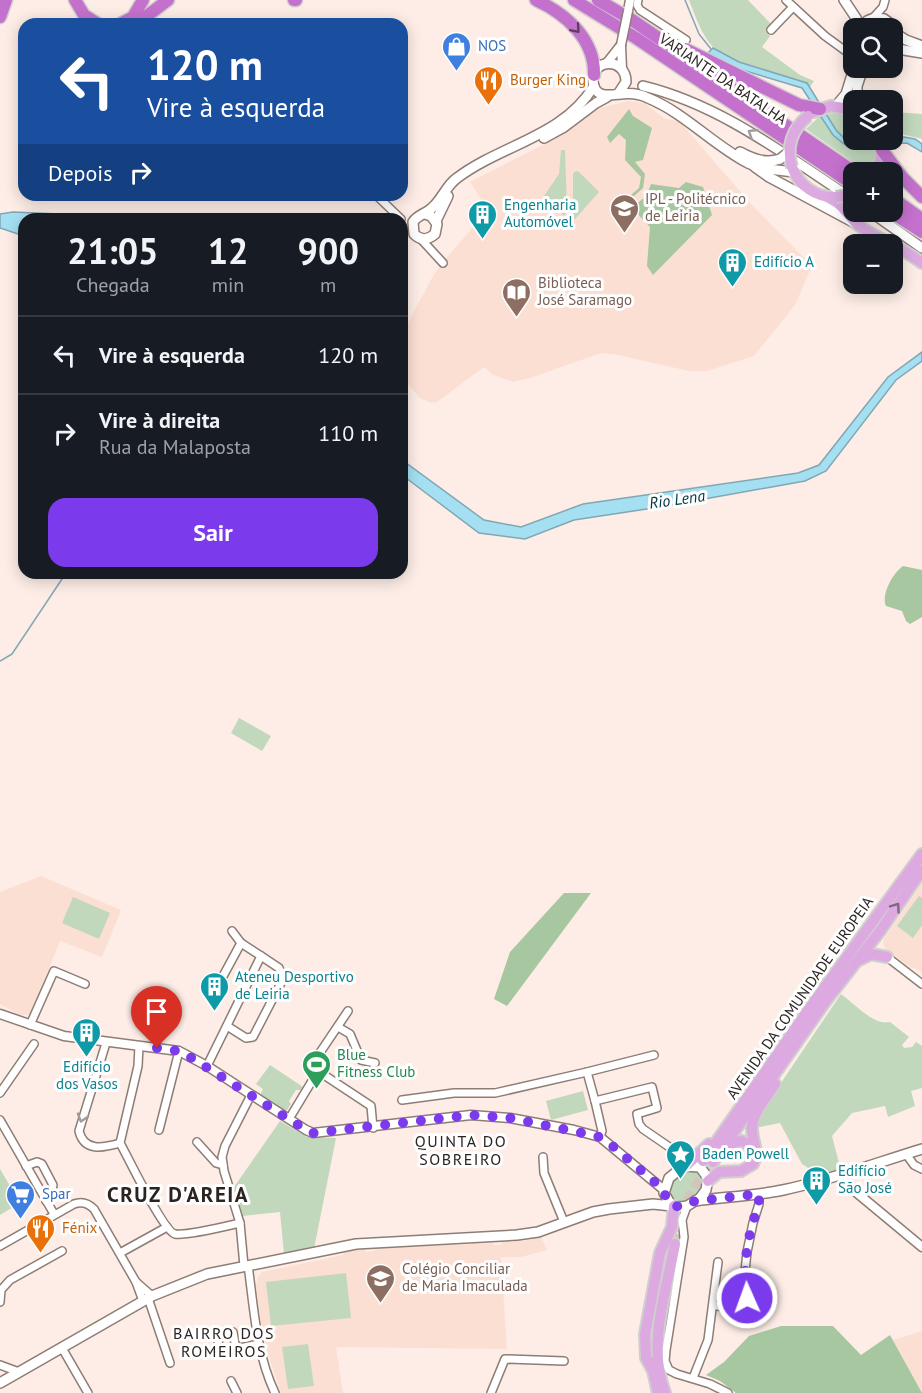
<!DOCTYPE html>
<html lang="pt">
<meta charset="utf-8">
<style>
:root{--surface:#171b24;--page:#242831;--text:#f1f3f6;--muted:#9ea1a6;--line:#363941;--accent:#7c3aed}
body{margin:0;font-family:"PT Sans",sans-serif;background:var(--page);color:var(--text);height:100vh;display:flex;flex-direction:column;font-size:22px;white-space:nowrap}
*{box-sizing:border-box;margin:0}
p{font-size:20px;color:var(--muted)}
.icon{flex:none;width:33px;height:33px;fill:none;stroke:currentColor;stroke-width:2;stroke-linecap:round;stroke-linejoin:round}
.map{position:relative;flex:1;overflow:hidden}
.drawer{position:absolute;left:18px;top:213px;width:390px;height:366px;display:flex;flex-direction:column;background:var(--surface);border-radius:18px;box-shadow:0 3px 15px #0003}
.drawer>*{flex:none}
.banner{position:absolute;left:18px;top:18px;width:390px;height:183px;border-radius:18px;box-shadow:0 3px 15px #0003;background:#1a4fa0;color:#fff;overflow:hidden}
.tools{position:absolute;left:843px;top:18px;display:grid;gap:12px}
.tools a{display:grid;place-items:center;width:60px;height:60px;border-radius:12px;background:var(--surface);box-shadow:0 3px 15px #0003;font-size:30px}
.pin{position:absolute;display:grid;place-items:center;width:51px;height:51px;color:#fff;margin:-62px -26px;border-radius:50% 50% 50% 0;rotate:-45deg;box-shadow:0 0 6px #0007}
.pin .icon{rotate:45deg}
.me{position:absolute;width:66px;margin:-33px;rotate:358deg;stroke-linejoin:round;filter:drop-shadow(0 0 4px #0008)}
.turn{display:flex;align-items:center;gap:21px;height:126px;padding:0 30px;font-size:27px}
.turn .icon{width:78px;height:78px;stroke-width:2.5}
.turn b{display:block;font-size:42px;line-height:51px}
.then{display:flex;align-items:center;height:57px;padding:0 30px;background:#0003;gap:12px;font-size:22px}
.eta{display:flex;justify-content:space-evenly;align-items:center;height:102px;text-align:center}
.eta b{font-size:36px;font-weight:700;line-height:42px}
.button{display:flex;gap:12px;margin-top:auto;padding:12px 30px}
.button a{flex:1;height:69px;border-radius:18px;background:var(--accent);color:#fff;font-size:24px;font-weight:700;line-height:69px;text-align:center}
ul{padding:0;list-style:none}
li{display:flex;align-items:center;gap:18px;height:78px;padding:0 30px;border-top:2px solid var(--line)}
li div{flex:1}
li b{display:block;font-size:22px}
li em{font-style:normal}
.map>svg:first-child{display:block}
.built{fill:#fbdfd3}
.green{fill:#c1d8bd}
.forest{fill:#a6c7a0}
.water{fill:#a5e0f2;stroke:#80a7b3;stroke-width:1.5}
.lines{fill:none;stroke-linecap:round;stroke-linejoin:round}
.stream{stroke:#80a7b3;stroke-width:1.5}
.primary-tunnel{stroke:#d3c5be;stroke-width:10;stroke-dasharray:10 5;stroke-linecap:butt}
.minor-casing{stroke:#8e7d75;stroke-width:10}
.tertiary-casing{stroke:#8e7d75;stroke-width:11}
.secondary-casing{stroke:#8e7d75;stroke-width:12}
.primary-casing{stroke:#d0cfce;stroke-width:14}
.motorway-casing{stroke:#d0cfce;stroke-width:15}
.minor{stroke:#fff;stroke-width:7}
.tertiary{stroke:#fff;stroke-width:8}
.secondary{stroke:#fff;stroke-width:9}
.primary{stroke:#dcaae1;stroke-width:10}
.motorway{stroke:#c471cd;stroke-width:12}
.tertiary-bridge-casing{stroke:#8e7d75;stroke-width:11;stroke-linecap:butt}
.secondary-bridge-casing{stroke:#8e7d75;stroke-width:12;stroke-linecap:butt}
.primary-bridge-casing{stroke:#d0cfce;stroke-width:14;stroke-linecap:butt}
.tertiary-bridge{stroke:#fff;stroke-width:8}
.secondary-bridge{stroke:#fff;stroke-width:9}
.primary-bridge{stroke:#dcaae1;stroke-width:10}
.oneway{stroke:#603e5d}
.oneway2{stroke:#9f9c9b}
.oneway3{stroke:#836680}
.route{stroke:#7c3aed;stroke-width:10;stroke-dasharray:0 18}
.labels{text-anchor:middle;stroke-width:6;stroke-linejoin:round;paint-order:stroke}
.shop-label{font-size:15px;fill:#366cbe;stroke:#fefefe;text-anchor:start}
.street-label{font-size:15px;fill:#2a2320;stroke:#fefefe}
.food-label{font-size:15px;fill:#c56008;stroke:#fefefe;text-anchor:start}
.education-label{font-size:15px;fill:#785e54;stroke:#fefefe;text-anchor:start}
.culture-label{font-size:15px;fill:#0d838f;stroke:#fefefe;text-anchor:start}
.leisure-label{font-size:15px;fill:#27864d;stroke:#fefefe;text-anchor:start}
.water-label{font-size:16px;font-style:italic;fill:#003744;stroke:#fefefe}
.neighbourhood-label{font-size:16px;letter-spacing:1.5px;fill:#2a2320;stroke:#fefefe}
.district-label{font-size:21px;font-weight:bold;letter-spacing:1.5px;fill:#2a2320;stroke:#fefefe}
</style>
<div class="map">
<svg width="922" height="1393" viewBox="0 0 922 1393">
<rect width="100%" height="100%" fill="#fdede6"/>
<!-- built -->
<g class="built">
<path d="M628 101 644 103 665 119 679 121 751 204 812 266 795 305 754 356 707 371H689L618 355 601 353 530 378 513 382 493 375 484 367 437 402 431 403 420 398 402 377V334L433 276 448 256 488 210 470 182 560 136 600 108Z"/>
<path d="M41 876 121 910 102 957 60 941 31 1012 28 1015H20L0 1004V892Z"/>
<path d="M922 883V973L915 968H911L885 948 883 944 884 939Z"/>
<path d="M541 1237 547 1250 521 1257H501L507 1349 336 1347 343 1393H281L265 1345 260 1317 256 1285 258 1277 262 1272 343 1255 344 1252 364 1249 366 1252 374 1251 376 1248 491 1243 494 1245H500L503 1242 524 1241Z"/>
<path d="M922 1331V1393L893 1340Z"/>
</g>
<!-- green -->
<g class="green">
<path d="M689 0H748L772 25 766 32 770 36 762 47 800 75 814 81 810 87 803 81C777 73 730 67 712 46 701 34 695 15 689 0Z"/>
<path d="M840 112 853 116 854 140H874L876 161 872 172H867L806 129 820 116Z"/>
<path d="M893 112 922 114V139L893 132Z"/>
<path d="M561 150H565L567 210 564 216 544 196 559 174Z"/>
<path d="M578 171 599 192 575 219 573 218V175L574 172Z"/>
<path d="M239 718 271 736 262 751 231 733Z"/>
<path d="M919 896 922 898V925L913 938 897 926Z"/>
<path d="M73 897 110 913 99 939 62 923Z"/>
<path d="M841 994C854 1003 873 1026 890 1022L909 1037 902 1045 904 1048 912 1047 916 1042 922 1046V1088L911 1091 915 1106 888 1117 885 1106 852 1113 832 1136 841 1171 822 1177 802 1164 780 1123 755 1128 764 1108Z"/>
<path d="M270 1065 303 1087 301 1090H296L289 1101 291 1104 287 1110H283L260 1095 263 1089 256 1084Z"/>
<path d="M583 1091 588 1110 551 1120 546 1101Z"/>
<path d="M280 1121 307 1137 336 1138 314 1249 284 1254 280 1212 243 1216 234 1187Z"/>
<path d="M0 1169 20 1203 0 1215Z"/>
<path d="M691 1169C719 1175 695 1209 673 1201L668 1190C671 1180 680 1172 691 1169Z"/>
<path d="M346 1273 351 1318 271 1326 266 1282Z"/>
<path d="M308 1344 314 1386 288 1389 282 1347Z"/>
</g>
<!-- forest -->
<g class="forest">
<path d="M629 109 633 116 652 128 643 160 635 162 645 174 643 188 634 196 631 195 639 188 641 177 625 160 626 140 619 134 610 143 607 137Z"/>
<path d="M686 182 703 187 712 215 653 275 647 266 650 227 632 208 647 195 651 184 679 188Z"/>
<path d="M903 566 922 570V617L910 624 906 621 902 611 886 606C881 594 893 573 903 566Z"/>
<path d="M564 893H591L507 1006 494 999 510 952Z"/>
<path d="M781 1326H833L861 1355 890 1335 922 1393H736L720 1381 706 1375 724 1362 749 1336Z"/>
</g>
<!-- water -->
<g class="water">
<path d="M713 48 739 62 807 83 836 130 844 138 856 141 892 140 893 138 904 137 915 139 922 144V152L907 143 854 146 844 144 833 135 802 88 739 69 708 53Z"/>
<path d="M13 212 59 214 64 219H24V236L0 228V214Z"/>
<path d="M922 352V361L896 380 826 471 805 481 660 507 574 520 525 539 479 533 402 475V460L484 520 521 527 583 504 798 473 819 465 888 377Z"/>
</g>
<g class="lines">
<!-- stream -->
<g class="stream">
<path d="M685 0 699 34 711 49"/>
<path d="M0 661 12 654 66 573"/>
</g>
<!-- primary-tunnel -->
<path class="primary-tunnel" d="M675 1244C681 1206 690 1192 713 1162"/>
<defs>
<g id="minor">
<path d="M638 0 637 5 640 10 686 40"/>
<path d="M786 0 825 36 847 52 854 61"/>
<path d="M873 18 883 7 885 0"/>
<path d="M771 30 793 7"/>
<path d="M376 195 401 219"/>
<path d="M420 238 443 263"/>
<path d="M887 957 922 984"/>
<path d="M222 978 241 943"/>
<path d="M30 1025 54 971 85 984"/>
<path d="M227 1026 246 1038 253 1037 283 979 279 968 261 956"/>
<path d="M338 1027 350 1034 361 1060 375 1063"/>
<path d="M106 1043 79 1131C84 1152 103 1148 120 1143"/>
<path d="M139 1046 138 1066 120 1143C128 1157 163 1231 175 1234 187 1236 227 1226 240 1223"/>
<path d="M207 1066 261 956 241 943 232 931"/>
<path d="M318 1071 371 1106 373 1128"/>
<path d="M0 1093 34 1044"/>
<path d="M402 1100 454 1093H495L587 1072"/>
<path d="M595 1101 587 1072 654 1055"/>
<path d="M289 1119 318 1071 316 1065 317 1057 348 1011"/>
<path d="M0 1120 54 1214"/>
<path d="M159 1130 179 1051"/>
<path d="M600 1137 602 1131 595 1101 652 1087 657 1108 637 1114 639 1124 643 1129 678 1153 684 1166"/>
<path d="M197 1142 216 1163 223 1165"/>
<path d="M906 1154 914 1165 922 1169"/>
<path d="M543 1157 544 1173 564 1222"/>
<path d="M26 1166 37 1162 42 1164 53 1185 50 1199 46 1201"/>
<path d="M687 1206 682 1220 684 1237 666 1350 665 1361 669 1370 677 1374 710 1384 728 1393"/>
<path d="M0 1246 74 1204C82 1201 88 1203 94 1209L136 1282 143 1301"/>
<path d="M120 1253 167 1227"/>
<path d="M248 1265C254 1308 256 1353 275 1393"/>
<path d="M244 1266 240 1223 224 1171 222 1157 225 1146 251 1095"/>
<path d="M136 1282 152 1296"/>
<path d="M148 1298 170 1363"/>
<path d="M0 1302 1 1290 10 1280 62 1251"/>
<path d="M713 1305C724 1307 738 1313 746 1301L744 1281 747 1252 753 1223 759 1204V1194"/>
<path d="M62 1348 88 1393"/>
<path d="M236 1349 233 1332 217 1335 220 1352 259 1344"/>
<path d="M0 1365 19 1372"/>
<path d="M693 1378 708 1340 718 1262"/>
<path d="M231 1381 237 1393"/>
<path d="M491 1393 505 1359 564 1361"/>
</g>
<g id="tertiary">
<path d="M628 11 630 0"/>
<path d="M621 46 622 69"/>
<path d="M606 64 621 45"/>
<path d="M0 1014 64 1036 179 1051 207 1066 306 1130 313 1133 471 1115 510 1118 574 1130 600 1137 664 1190"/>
<path d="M842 1176 857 1193 922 1247"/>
</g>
<g id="secondary">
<path d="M844 0 856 18 860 28"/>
<path d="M861 28C866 19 874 17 884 19 894 25 897 34 892 45"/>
<path d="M895 33 906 40 922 46"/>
<path d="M892 48 922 53"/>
<path d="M643 86C721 105 785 155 851 198"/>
<path d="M618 94 626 82C626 57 592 58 593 81 594 99 610 95 621 94 630 93 640 94 648 98 685 113 713 145 748 163L760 168 794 172"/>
<path d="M857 100V86L863 68"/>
<path d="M836 106 846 94 854 68"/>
<path d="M544 138 564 127 596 103 607 97"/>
<path d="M740 152C753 159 766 164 780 159"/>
<path d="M755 167 769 177 853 222"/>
<path d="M871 212 922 248"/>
<path d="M425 214 431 216 437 224 435 234C428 240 421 241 414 234L413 222C418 214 427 214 434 206 443 197 447 185 457 178 502 144 563 137 594 86"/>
<path d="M436 221 448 196"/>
<path d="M695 1201C724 1197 754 1196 783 1190 831 1180 876 1163 922 1149"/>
<path d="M0 1383 152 1296 207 1274 356 1244 517 1235 538 1232 593 1212 609 1209 653 1204 681 1207 687 1206 700 1198 706 1190 708 1178 700 1167 684 1166 669 1178 664 1193 671 1205"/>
</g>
<g id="primary">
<path d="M813 112 831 106 854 110"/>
<path d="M792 167C799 186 816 198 836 197"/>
<path d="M877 172 882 155 879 140"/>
<path d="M830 198C844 204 848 218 861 227 880 240 903 248 922 263"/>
<path d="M854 200V210"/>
<path d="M859 960 871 954 887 957"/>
<path d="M724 1151 735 1142 742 1141 749 1145 750 1157"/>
<path d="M703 1161 809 1009 922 854"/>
<path d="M713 1162 825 1002 880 931 922 870"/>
<path d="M687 1165 709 1144"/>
<path d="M708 1181 719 1172 741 1171 753 1164C760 1150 751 1140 752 1126 754 1111 767 1097 775 1084"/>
<path d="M651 1362 658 1393"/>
<path d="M652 1369 646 1358 645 1334 660 1253 672 1227 674 1206"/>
<path d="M665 1393C647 1345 666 1292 675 1244"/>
</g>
<g id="motorway">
<path d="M75 0 84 15 98 24"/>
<path d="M294 0H296"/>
<path d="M536 0C566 14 595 39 594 75"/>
<path d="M574 0 636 38 854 185"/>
<path d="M598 0 632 20 854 172"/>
<path d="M0 17 6 0"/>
<path d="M120 24 133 17 143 0"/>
<path d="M136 24 168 0"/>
<path d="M685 49 799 105 820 109"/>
<path d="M882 150 903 178 922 197"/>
<path d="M892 198 922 219"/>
<path d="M891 212 922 232"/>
</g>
</defs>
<!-- minor casing -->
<use href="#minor" class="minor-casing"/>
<!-- tertiary casing -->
<use href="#tertiary" class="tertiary-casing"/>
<!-- secondary casing -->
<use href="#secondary" class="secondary-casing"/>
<!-- primary casing -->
<use href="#primary" class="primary-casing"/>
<!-- motorway casing -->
<use href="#motorway" class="motorway-casing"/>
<!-- minor -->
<use href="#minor" class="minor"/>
<!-- tertiary -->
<use href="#tertiary" class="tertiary"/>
<!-- secondary -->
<use href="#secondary" class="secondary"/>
<!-- primary -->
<use href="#primary" class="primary"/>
<!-- motorway -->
<use href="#motorway" class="motorway"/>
<defs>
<path id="tertiary-bridge" d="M621 45 628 11"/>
<path id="secondary-bridge" d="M780 159 789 152"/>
<g id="primary-bridge">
<path d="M792 167C786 147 792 129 808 116"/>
<path d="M836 197 850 195"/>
</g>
</defs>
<!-- tertiary-bridge casing -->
<use href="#tertiary-bridge" class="tertiary-bridge-casing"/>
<!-- secondary-bridge casing -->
<use href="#secondary-bridge" class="secondary-bridge-casing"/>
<!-- primary-bridge casing -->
<use href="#primary-bridge" class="primary-bridge-casing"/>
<!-- tertiary-bridge -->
<use href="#tertiary-bridge" class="tertiary-bridge"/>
<!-- secondary-bridge -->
<use href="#secondary-bridge" class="secondary-bridge"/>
<!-- primary-bridge -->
<use href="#primary-bridge" class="primary-bridge"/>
</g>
<!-- one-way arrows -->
<defs><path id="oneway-chevron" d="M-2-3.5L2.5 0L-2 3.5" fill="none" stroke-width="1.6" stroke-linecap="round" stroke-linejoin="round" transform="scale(1.5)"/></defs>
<use class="oneway" href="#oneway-chevron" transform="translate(576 29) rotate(49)"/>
<g class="oneway2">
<use href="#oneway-chevron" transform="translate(752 133) rotate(-148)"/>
<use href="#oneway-chevron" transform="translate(82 1118) rotate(108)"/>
</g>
<use class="oneway3" href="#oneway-chevron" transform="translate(896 907) rotate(-55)"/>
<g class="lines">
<!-- route -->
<path class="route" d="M157 1048 179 1051 190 1057 306 1130 313 1133 471 1115 510 1118 597 1136 609 1143 664 1190 666 1199 671 1205 681 1207 695 1201 759 1194C760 1204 756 1212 753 1222 746 1246 743 1273 747 1298"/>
</g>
<!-- icons -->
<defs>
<symbol id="shop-pin" viewBox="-11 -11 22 30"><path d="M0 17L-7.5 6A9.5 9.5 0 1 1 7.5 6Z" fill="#3f7fe0" stroke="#fefefe"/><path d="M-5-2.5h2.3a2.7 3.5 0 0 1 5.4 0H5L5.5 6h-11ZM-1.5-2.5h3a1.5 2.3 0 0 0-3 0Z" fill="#fff"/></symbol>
<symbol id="restaurant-pin" viewBox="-11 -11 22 30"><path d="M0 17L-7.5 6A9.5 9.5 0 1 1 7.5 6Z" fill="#e8710a" stroke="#fefefe"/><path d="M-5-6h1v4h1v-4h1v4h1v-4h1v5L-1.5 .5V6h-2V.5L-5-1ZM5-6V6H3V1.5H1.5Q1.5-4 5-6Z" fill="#fff"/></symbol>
<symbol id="university-pin" viewBox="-11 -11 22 30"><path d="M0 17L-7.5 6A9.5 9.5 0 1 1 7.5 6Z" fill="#8d6e63" stroke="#fefefe"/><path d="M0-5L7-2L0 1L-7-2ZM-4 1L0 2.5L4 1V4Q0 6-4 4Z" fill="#fff"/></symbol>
<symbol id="building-pin" viewBox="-11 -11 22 30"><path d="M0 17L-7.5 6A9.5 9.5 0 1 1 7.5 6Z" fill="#0f9aa8" stroke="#fefefe"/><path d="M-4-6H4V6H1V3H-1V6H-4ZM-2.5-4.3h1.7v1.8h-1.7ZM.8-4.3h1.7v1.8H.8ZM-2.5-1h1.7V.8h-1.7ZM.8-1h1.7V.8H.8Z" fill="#fff"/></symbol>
<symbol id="library-pin" viewBox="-11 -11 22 30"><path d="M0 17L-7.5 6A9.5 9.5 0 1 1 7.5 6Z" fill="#8d6e63" stroke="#fefefe"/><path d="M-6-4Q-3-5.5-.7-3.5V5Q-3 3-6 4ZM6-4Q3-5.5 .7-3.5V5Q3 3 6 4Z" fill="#fff"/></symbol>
<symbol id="stadium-pin" viewBox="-11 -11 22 30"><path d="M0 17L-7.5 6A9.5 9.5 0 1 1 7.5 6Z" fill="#2e9e5b" stroke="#fefefe"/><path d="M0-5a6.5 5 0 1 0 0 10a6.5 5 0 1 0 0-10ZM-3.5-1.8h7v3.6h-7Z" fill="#fff"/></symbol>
<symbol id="sight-pin" viewBox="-11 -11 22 30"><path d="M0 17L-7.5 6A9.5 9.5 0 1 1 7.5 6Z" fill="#0f9aa8" stroke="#fefefe"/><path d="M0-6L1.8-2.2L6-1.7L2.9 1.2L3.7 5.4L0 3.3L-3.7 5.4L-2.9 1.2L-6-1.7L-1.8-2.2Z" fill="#fff"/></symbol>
<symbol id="supermarket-pin" viewBox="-11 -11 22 30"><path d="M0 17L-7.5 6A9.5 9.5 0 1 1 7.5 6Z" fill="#3f7fe0" stroke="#fefefe"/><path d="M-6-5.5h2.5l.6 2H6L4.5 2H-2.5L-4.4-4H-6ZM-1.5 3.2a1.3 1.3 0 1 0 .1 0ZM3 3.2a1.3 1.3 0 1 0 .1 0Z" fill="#fff"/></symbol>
<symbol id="school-pin" viewBox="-11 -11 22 30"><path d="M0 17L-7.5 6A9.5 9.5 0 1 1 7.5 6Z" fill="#8d6e63" stroke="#fefefe"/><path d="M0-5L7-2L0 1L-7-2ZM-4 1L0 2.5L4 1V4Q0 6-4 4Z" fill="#fff"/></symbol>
</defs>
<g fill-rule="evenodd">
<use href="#shop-pin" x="440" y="30" width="33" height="45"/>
<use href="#restaurant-pin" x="472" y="64" width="33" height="45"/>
<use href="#university-pin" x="608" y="192" width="33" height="45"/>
<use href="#building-pin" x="466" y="198" width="33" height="45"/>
<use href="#building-pin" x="716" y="246" width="33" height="45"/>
<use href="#library-pin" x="500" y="276" width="33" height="45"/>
<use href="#building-pin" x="198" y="970" width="33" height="45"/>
<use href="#building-pin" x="70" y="1016" width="33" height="45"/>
<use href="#stadium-pin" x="300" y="1048" width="33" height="45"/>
<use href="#sight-pin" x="664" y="1138" width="33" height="45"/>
<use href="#building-pin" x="800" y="1164" width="33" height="45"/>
<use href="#supermarket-pin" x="4" y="1178" width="33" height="45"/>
<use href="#restaurant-pin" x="24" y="1212" width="33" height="45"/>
<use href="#school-pin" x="364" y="1262" width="33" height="45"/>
</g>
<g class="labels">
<!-- shop labels -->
<g class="shop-label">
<text x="478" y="51">NOS</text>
<text x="42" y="1199">Spar</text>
</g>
<!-- street labels -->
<g class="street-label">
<text transform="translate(723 79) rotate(34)" y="5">VARIANTE DA BATALHA</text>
<text transform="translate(800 998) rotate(-55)" y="5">AVENIDA DA COMUNIDADE EUROPEIA</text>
</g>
<!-- food labels -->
<g class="food-label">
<text x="510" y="85">Burger King</text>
<text x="62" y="1233">Fénix</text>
</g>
<!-- education labels -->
<g class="education-label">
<text x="645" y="204">IPL - Politécnico<tspan x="645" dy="17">de Leiria</tspan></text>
<text x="538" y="288">Biblioteca<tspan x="538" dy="17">José Saramago</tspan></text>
<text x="402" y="1274">Colégio Conciliar<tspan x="402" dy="17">de Maria Imaculada</tspan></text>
</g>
<!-- culture labels -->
<g class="culture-label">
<text x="504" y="210">Engenharia<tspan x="504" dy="17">Automóvel</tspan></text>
<text x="754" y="267">Edifício A</text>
<text x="235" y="982">Ateneu Desportivo<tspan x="235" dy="17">de Leiria</tspan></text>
<text x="87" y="1072" text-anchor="middle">Edifício<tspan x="87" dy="17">dos Vasos</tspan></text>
<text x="702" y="1159">Baden Powell</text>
<text x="838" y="1176">Edifício<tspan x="838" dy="17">São José</tspan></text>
</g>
<!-- leisure labels -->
<g class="leisure-label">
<text x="337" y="1060">Blue<tspan x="337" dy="17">Fitness Club</tspan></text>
</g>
<!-- water labels -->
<g class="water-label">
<text transform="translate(677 499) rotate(-8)" y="6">Rio Lena</text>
</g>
<!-- neighbourhood labels -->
<g class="neighbourhood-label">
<text x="461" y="1147">QUINTA DO<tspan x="461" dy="18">SOBREIRO</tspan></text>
<text x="224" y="1339">BAIRRO DOS<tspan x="224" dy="18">ROMEIROS</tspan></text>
</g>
<!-- district labels -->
<g class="district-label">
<text x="178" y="1202">CRUZ D'AREIA</text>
</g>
</g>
</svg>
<div class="tools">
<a><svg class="icon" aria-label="search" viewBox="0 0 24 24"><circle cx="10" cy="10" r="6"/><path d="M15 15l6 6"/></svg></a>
<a><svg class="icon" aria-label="layers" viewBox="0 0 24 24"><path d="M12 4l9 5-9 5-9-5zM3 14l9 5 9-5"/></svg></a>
<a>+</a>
<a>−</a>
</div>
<div class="pin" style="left:157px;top:1048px;background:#d93025"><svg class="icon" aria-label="arrive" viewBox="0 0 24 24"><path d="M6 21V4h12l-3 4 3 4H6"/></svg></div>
<svg class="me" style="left:747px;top:1298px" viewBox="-20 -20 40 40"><circle r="17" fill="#7c3aed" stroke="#fff" stroke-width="3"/><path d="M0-11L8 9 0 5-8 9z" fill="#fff"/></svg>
<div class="banner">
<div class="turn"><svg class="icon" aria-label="left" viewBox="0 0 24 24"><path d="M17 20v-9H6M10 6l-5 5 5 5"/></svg><div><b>120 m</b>Vire à esquerda</div></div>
<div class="then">Depois<svg class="icon" aria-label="right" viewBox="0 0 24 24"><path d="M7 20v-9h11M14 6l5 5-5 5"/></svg></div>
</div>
<section class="drawer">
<div class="eta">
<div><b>21:05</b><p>Chegada</p></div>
<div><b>12</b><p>min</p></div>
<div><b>900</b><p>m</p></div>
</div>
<ul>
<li><svg class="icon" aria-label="left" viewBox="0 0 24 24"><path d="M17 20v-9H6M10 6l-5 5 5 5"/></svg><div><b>Vire à esquerda</b></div><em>120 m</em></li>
<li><svg class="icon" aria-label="right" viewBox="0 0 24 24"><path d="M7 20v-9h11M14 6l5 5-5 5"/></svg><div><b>Vire à direita</b><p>Rua da Malaposta</p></div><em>110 m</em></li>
</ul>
<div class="button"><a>Sair</a></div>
</section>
</div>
